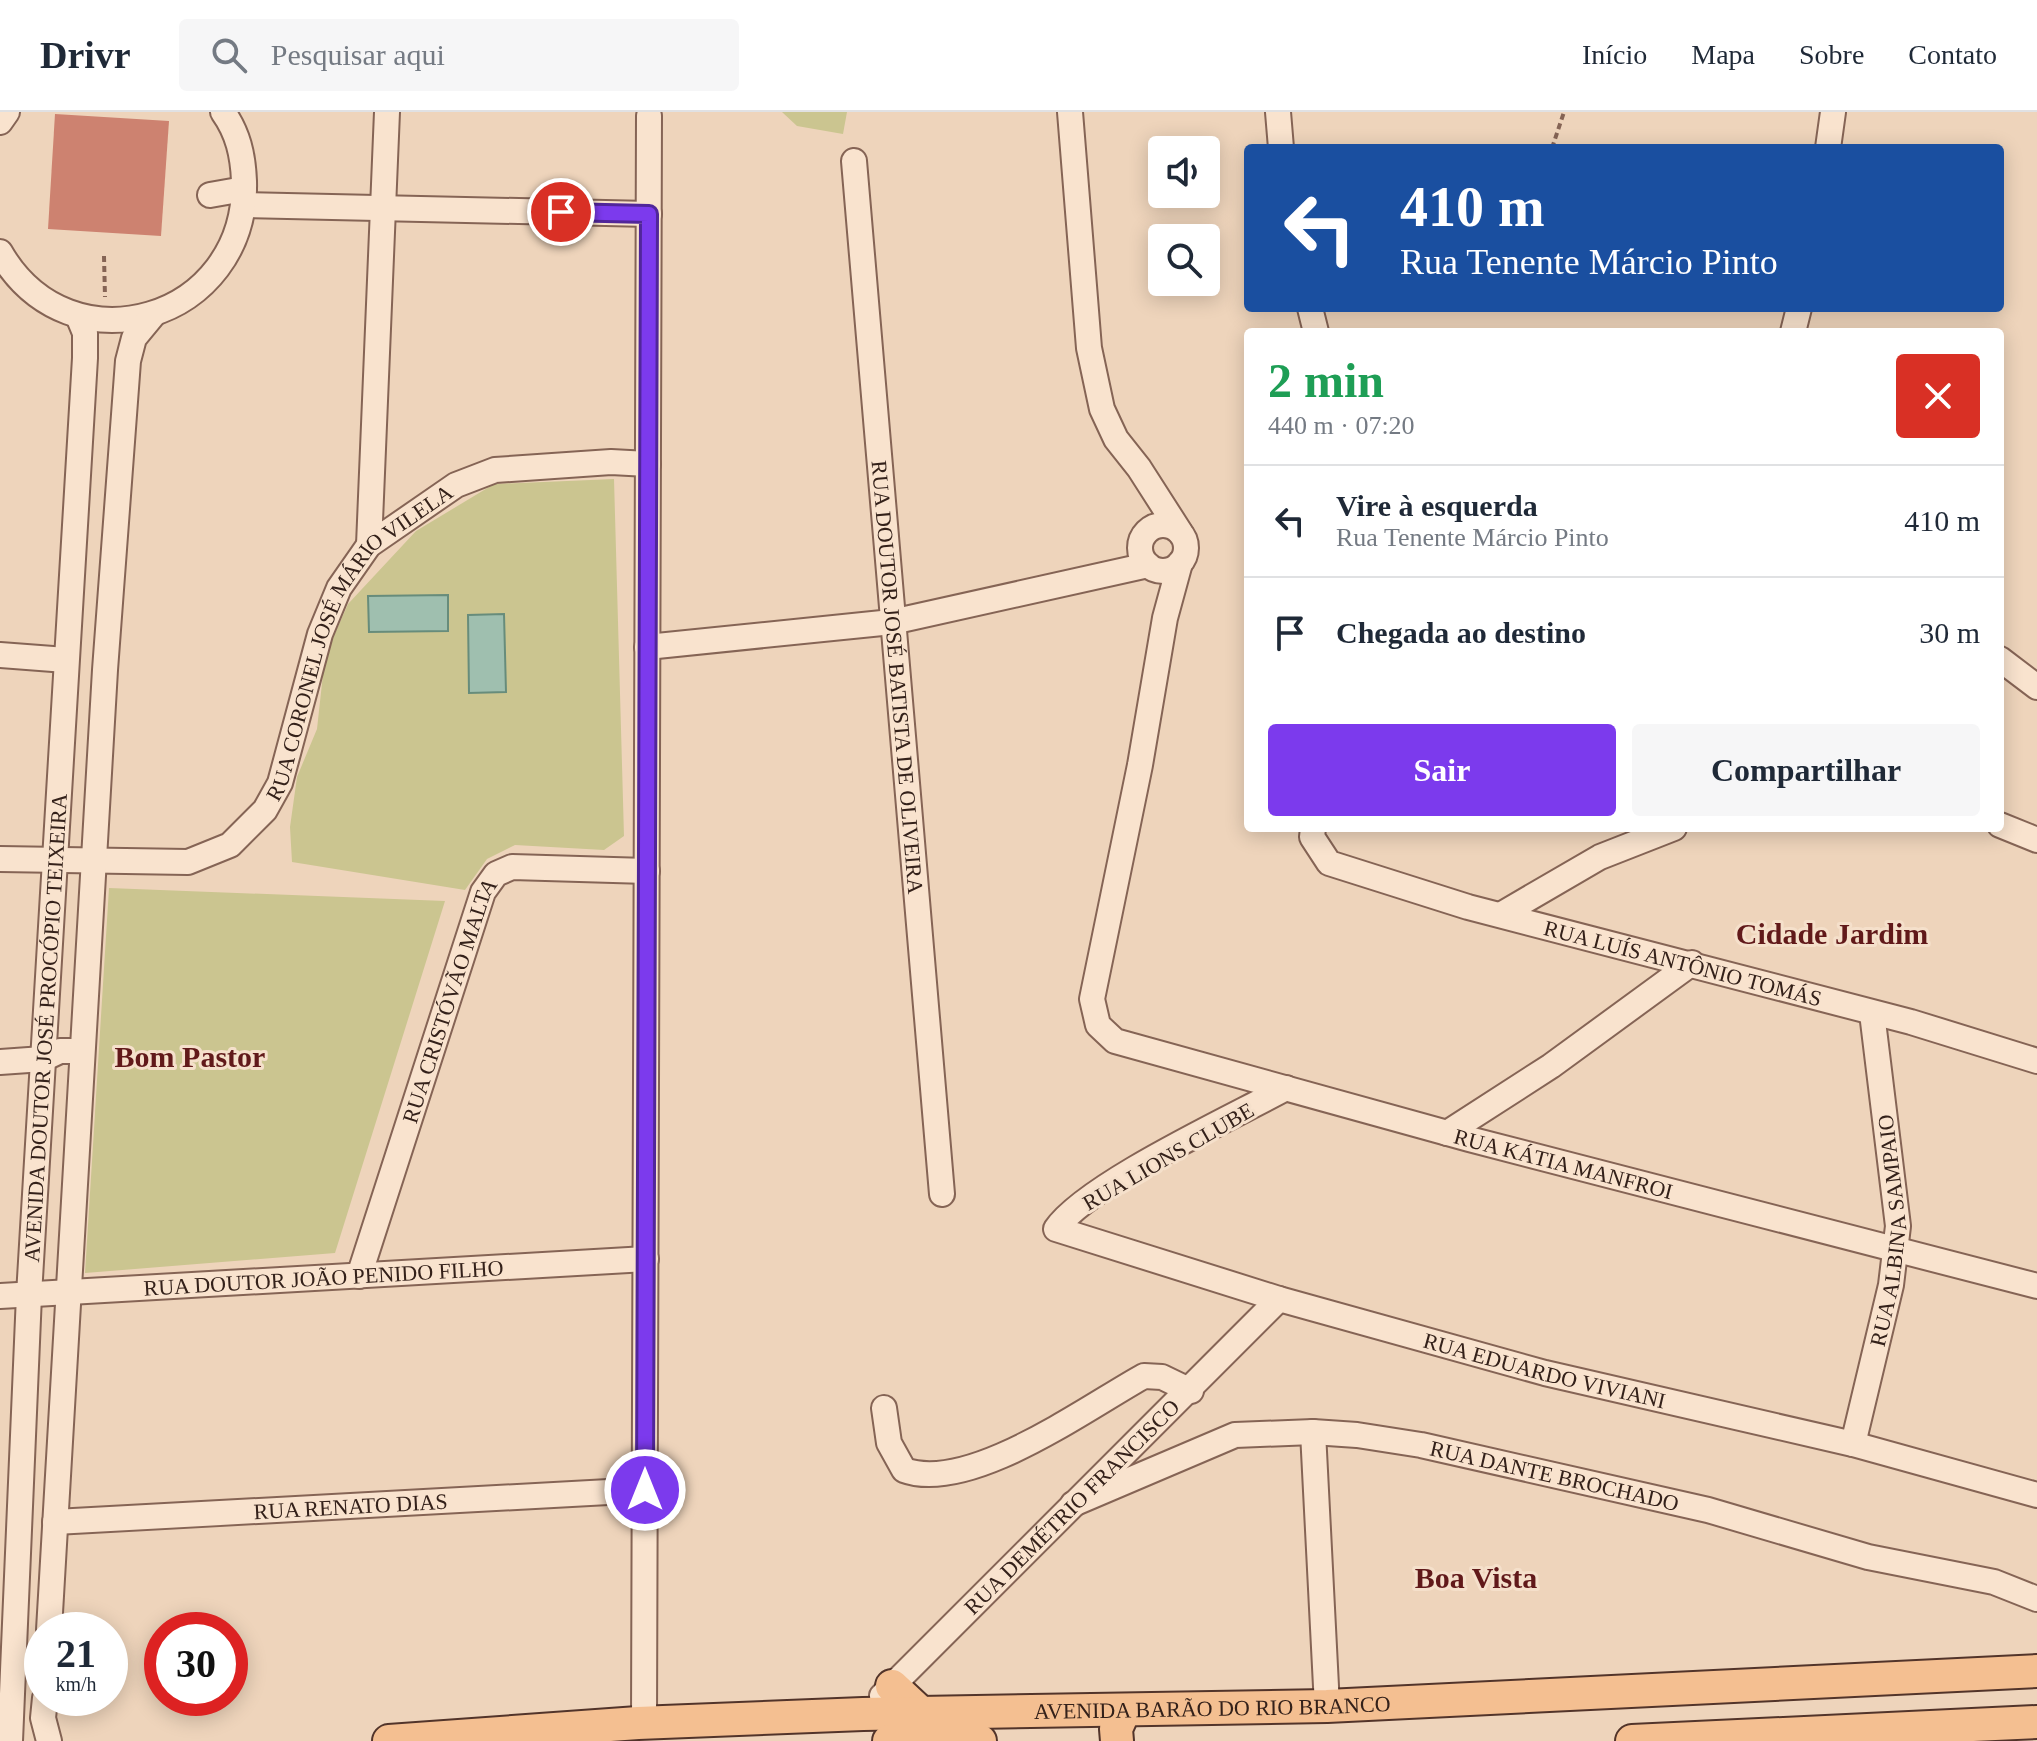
<!DOCTYPE html>
<html lang="pt">
<meta charset="utf-8">
<style>
:root{--surface:#fff;--page:#f6f6f7;--text:#1f2937;--muted:#747a83;--line:#e0e1e3;--accent:#7c3aed}
body{margin:0;font-family:Georgia,serif;background:var(--page);color:var(--text);height:100vh;display:flex;flex-direction:column;font-size:30px;white-space:nowrap}
*{box-sizing:border-box;margin:0}
p{font-size:26px;color:var(--muted)}
.icon{flex:none;width:44px;height:44px;fill:none;stroke:currentColor;stroke-width:2;stroke-linecap:round;stroke-linejoin:round}
.map{position:relative;flex:1;overflow:hidden}
.side{position:absolute;left:1244px;top:216px;width:760px;height:504px;display:flex;flex-direction:column;background:var(--surface);border-radius:8px;box-shadow:0 4px 20px #0003}
.side>*{flex:none}
.hud{position:absolute;left:1244px;top:32px;width:760px;height:168px;border-radius:8px;box-shadow:0 4px 20px #0003;background:#1a4fa0;color:#fff;overflow:hidden}
.fabs{position:absolute;left:1148px;top:24px;display:grid;gap:16px}
.fabs a{display:grid;place-items:center;width:72px;height:72px;border-radius:8px;background:var(--surface);box-shadow:0 4px 20px #0003;font-size:40px}
.speed{position:absolute;left:24px;top:1500px;display:flex;gap:16px;font-size:40px;font-weight:700;text-align:center}
.speed>*{display:grid;place-content:center;width:104px;height:104px;border-radius:50%;background:var(--surface);box-shadow:0 4px 20px #0003;line-height:1}
.speed small{font-size:20px;font-weight:400}
.speed .limit{border:12px solid #d22;background:#fff;color:#111}
.pin{position:absolute;display:grid;place-items:center;width:68px;height:68px;color:#fff;margin:-34px;border:4px solid #fff;border-radius:50%;box-shadow:0 2px 8px #0007}
.me{position:absolute;width:88px;margin:-44px;rotate:0deg;stroke-linejoin:round;filter:drop-shadow(0 0 6px #0008)}
.turn{display:flex;align-items:center;gap:28px;height:168px;padding:0 24px;font-size:36px}
.turn .icon{width:104px;height:104px;stroke-width:2.5}
.turn b{display:block;font-size:56px;line-height:68px}
.round{display:grid;place-items:center;flex:none;width:84px;height:84px;border-radius:8px;background:var(--page)}
.head{display:flex;align-items:center;justify-content:space-between;height:136px;padding:0 24px}
h1{font-size:48px;font-weight:600;line-height:60px;color:#1e9e55}
.cta{display:flex;gap:16px;margin-top:auto;padding:16px 24px}
.cta a{flex:1;height:92px;border-radius:8px;background:var(--accent);color:#fff;font-size:32px;font-weight:600;line-height:92px;text-align:center}
.cta a+a{background:var(--page);color:var(--text)}
ul{padding:0;list-style:none}
li{display:flex;align-items:center;gap:24px;height:112px;padding:0 24px;border-top:2px solid var(--line)}
li div{flex:1}
li b{display:block;font-size:30px}
li em{font-style:normal}
header{display:flex;align-items:center;gap:48px;box-sizing:border-box;height:112px;padding:0 40px;background:var(--surface);border-bottom:2px solid var(--line)}
header strong{font-size:38px}
nav{display:flex;gap:44px;margin-inline-start:auto;font-size:28px}
.search{width:560px;height:72px;background:var(--page);display:flex;align-items:center;gap:20px;box-sizing:border-box;padding:0 28px;border-radius:8px;color:var(--muted);font-size:30px}
.map>svg:first-child{display:block}
.green{fill:#cbc590}
.water{fill:#9fbfaf;stroke:#678c7b;stroke-width:2}
.building{fill:#cd8270}
.lines{fill:none;stroke-linecap:round;stroke-linejoin:round}
.minor-casing{stroke:#856455;stroke-width:28}
.major-casing{stroke:#52342a;stroke-width:36}
.path{stroke:#856455;stroke-width:4;stroke-dasharray:6 4;stroke-linecap:butt}
.minor{stroke:#f9e3ce;stroke-width:24}
.major{stroke:#f4bf91;stroke-width:32}
.route-casing{stroke:#51269a;stroke-width:20}
.route{stroke:#7c3aed;stroke-width:14}
.labels{text-anchor:middle;stroke-width:6;stroke-linejoin:round;paint-order:stroke}
.street-label{font-size:22px;fill:#34211a;stroke:#f5e0cb}
.district-label{font-size:30px;font-weight:bold;fill:#61191a;stroke:#f5e0cb}
</style>
<header>
<strong>Drivr</strong>
<div class="search"><svg class="icon" aria-label="search" viewBox="0 0 24 24"><circle cx="10" cy="10" r="6"/><path d="M15 15l6 6"/></svg>Pesquisar aqui</div>
<nav><a>Início</a><a>Mapa</a><a>Sobre</a><a>Contato</a></nav>
</header>
<div class="map">
<svg width="2037" height="1629" viewBox="0 0 2037 1629">
<rect width="100%" height="100%" fill="#eed4bb"/>
<!-- green -->
<g class="green">
<path d="M782 0H847L843 22 797 14Z"/>
<path d="M614 367 624 724 604 738 515 733 487 747 465 778 292 750 290 715 297 665 317 617 325 544 348 492 416 419 494 372Z"/>
<path d="M109 776 445 789 335 1141 85 1161Z"/>
</g>
<!-- water -->
<g class="water">
<path d="M448 483V519L369 520 368 484Z"/>
<path d="M504 502 506 580 469 581 468 503Z"/>
</g>
<!-- building -->
<path class="building" d="M55 2 169 9 161 124 48 117Z"/>
<g class="lines">
<defs>
<g id="minor">
<path d="M1070 0 1089 236 1102 297 1116 327 1139 356 1180 420"/>
<path d="M1278 0 1281 36"/>
<path d="M0 10 7 0"/>
<path d="M1828 36 1833 0"/>
<path id="s1" d="M854 49 942 1082"/>
<path d="M210 83 244 77"/>
<path d="M245 93 649 102"/>
<path d="M0 140C70 262 248 208 244 69 243 43 238 21 223 0"/>
<path d="M1310 196 1316 220"/>
<path d="M1793 220 1799 196"/>
<circle cx="1163" cy="436" r="23"/>
<path d="M369 433 387 0"/>
<path id="s2" d="M1180 451 1165 506 1140 653 1092 887 1098 913 1115 929 1469 1027 2037 1174"/>
<path d="M647 535 892 510 1148 453"/>
<path d="M0 543 66 548"/>
<path d="M2000 547 2037 575"/>
<path d="M2000 713 2037 728"/>
<path id="s3" d="M1313 716 1312 725 1329 751 1468 795 1911 910 2037 949"/>
<path id="s4" d="M0 747 188 750 230 733 265 698 280 671 320 522 339 476 369 433 456 373 495 358 611 350 648 352"/>
<path d="M1502 802 1600 745 1674 716"/>
<path d="M0 950 43 947 60 939H82"/>
<path id="s5" d="M1286 976C1233 1005 1086 1073 1056 1117L1279 1187 1545 1261 1853 1332 2037 1383"/>
<path d="M1447 1021 1551 954 1692 851"/>
<path id="s6" d="M359 1164 483 780 496 762 512 755 647 759"/>
<path id="s7" d="M0 1184 646 1147"/>
<path d="M884 1296 889 1331 904 1358C969 1382 1086 1296 1144 1264L1162 1265 1191 1279"/>
<path d="M1313 1320 1327 1594"/>
<path id="s8" d="M1853 1332 1891 1173 1898 1114 1872 901"/>
<path id="s9" d="M1073 1392 1235 1323 1313 1320 1357 1323 1421 1333 1708 1398 1868 1445 1994 1470 2037 1487"/>
<path id="s10" d="M55 1410 645 1378"/>
<path d="M49 1518 105 558 128 249 134 226 153 203"/>
<path id="s11" d="M882 1584 1279 1187"/>
<path d="M45 1586 43 1606 49 1629"/>
<path d="M644 1611 649 4"/>
<path id="s12" d="M10 1629 29 1183 85 246V221L78 204"/>
</g>
<g id="major">
<path d="M892 1574 922 1602"/>
<path id="s13" d="M389 1629 638 1611 863 1602 1327 1594 2037 1559"/>
<path d="M889 1629H980"/>
<path d="M1117 1629 1116 1617 1124 1599"/>
<path d="M1632 1629 2037 1610"/>
</g>
</defs>
<!-- minor casing -->
<use href="#minor" class="minor-casing"/>
<!-- major casing -->
<use href="#major" class="major-casing"/>
<!-- path -->
<g class="path">
<path d="M1552 36 1564 0"/>
<path d="M104 144 105 185"/>
</g>
<!-- minor -->
<use href="#minor" class="minor"/>
<!-- major -->
<use href="#major" class="major"/>
</g>
<g class="lines">
<defs>
<path id="route" d="M561 100 649 102 645 1378"/>
</defs>
<!-- route casing -->
<use href="#route" class="route-casing"/>
<!-- route -->
<use href="#route" class="route"/>
</g>
<g class="labels">
<!-- street labels -->
<g class="street-label">
<text dy="8" stroke="none"><textPath href="#s4" startOffset="482">RUA CORONEL JOSÉ MÁRIO VILELA</textPath></text>
<text dy="8" stroke="none"><textPath href="#s1" startOffset="518">RUA DOUTOR JOSÉ BATISTA DE OLIVEIRA</textPath></text>
<text dy="8" stroke="none"><textPath href="#s3" startOffset="408">RUA LUÍS ANTÔNIO TOMÁS</textPath></text>
<text dy="8" stroke="none"><textPath href="#s6" startOffset="290">RUA CRISTÓVÃO MALTA</textPath></text>
<text dy="8" stroke="none"><textPath href="#s12" startOffset="714">AVENIDA DOUTOR JOSÉ PROCÓPIO TEIXEIRA</textPath></text>
<text transform="translate(1168 1044) rotate(-30)" y="8">RUA LIONS CLUBE</text>
<text dy="8" stroke="none"><textPath href="#s2" startOffset="960">RUA KÁTIA MANFROI</textPath></text>
<text dy="8" stroke="none"><textPath href="#s8" startOffset="218">RUA ALBINA SAMPAIO</textPath></text>
<text dy="8" stroke="none"><textPath href="#s7" startOffset="324">RUA DOUTOR JOÃO PENIDO FILHO</textPath></text>
<text dy="8" stroke="none"><textPath href="#s5" startOffset="780">RUA EDUARDO VIVIANI</textPath></text>
<text dy="8" stroke="none"><textPath href="#s9" startOffset="500">RUA DANTE BROCHADO</textPath></text>
<text dy="8" stroke="none"><textPath href="#s10" startOffset="296">RUA RENATO DIAS</textPath></text>
<text dy="8" stroke="none"><textPath href="#s11" startOffset="268">RUA DEMÉTRIO FRANCISCO</textPath></text>
<text dy="8" stroke="none"><textPath href="#s13" startOffset="824">AVENIDA BARÃO DO RIO BRANCO</textPath></text>
</g>
<!-- district labels -->
<g class="district-label">
<text x="1832" y="832">Cidade Jardim</text>
<text x="190" y="955">Bom Pastor</text>
<text x="1476" y="1476">Boa Vista</text>
</g>
</g>
</svg>
<div class="fabs">
<a><svg class="icon" aria-label="sound" viewBox="0 0 24 24"><path d="M4 9h4l5-4v14l-5-4H4zM17 9q2 3 0 6"/></svg></a>
<a><svg class="icon" aria-label="search" viewBox="0 0 24 24"><circle cx="10" cy="10" r="6"/><path d="M15 15l6 6"/></svg></a>
</div>
<div class="speed"><div>21<small>km/h</small></div><div class="limit">30</div></div>
<div class="pin" style="left:561px;top:100px;background:#d93025"><svg class="icon" aria-label="arrive" viewBox="0 0 24 24"><path d="M6 21V4h12l-3 4 3 4H6"/></svg></div>
<svg class="me" style="left:645px;top:1378px" viewBox="-20 -20 40 40"><circle r="17" fill="#7c3aed" stroke="#fff" stroke-width="3"/><path d="M0-11L8 9 0 5-8 9z" fill="#fff"/></svg>
<div class="hud">
<div class="turn"><svg class="icon" aria-label="left" viewBox="0 0 24 24"><path d="M17 20v-9H6M10 6l-5 5 5 5"/></svg><div><b>410 m</b>Rua Tenente Márcio Pinto</div></div>
</div>
<section class="side">
<div class="head"><div><h1>2 min</h1><p>440 m · 07:20</p></div><a class="round" style="background:#d93025;color:#fff"><svg class="icon" aria-label="close" viewBox="0 0 24 24"><path d="M6 6l12 12M18 6L6 18"/></svg></a></div>
<ul>
<li><svg class="icon" aria-label="left" viewBox="0 0 24 24"><path d="M17 20v-9H6M10 6l-5 5 5 5"/></svg><div><b>Vire à esquerda</b><p>Rua Tenente Márcio Pinto</p></div><em>410 m</em></li>
<li><svg class="icon" aria-label="arrive" viewBox="0 0 24 24"><path d="M6 21V4h12l-3 4 3 4H6"/></svg><div><b>Chegada ao destino</b></div><em>30 m</em></li>
</ul>
<div class="cta"><a>Sair</a><a>Compartilhar</a></div>
</section>
</div>
